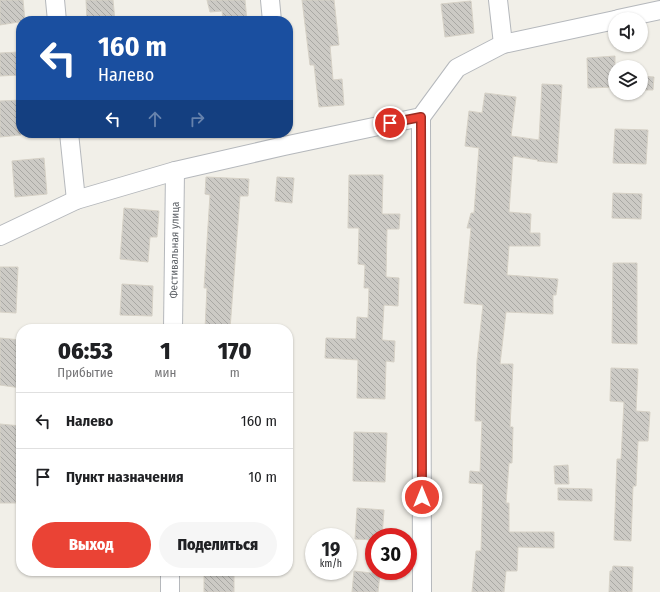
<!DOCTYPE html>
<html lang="ru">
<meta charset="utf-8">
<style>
:root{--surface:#fff;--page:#f6f6f6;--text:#202124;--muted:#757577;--line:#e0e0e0;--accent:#ea4335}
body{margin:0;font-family:"Fira Sans Condensed",sans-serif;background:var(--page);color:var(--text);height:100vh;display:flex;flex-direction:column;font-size:15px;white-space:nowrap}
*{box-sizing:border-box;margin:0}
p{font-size:13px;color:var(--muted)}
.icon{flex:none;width:22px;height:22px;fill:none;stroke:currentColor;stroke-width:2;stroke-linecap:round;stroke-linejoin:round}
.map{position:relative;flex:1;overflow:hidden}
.drawer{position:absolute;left:16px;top:324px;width:277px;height:252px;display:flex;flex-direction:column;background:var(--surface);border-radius:16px;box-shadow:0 1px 3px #0004}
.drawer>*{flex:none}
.guide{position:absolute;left:16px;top:16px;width:277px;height:122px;border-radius:16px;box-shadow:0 1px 3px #0004;background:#1a4fa0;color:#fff;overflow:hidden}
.fabs{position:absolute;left:608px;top:12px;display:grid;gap:8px}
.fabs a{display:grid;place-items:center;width:40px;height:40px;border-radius:50%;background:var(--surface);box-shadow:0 1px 3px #0004;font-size:20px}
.speed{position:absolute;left:305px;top:528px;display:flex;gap:8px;font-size:20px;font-weight:700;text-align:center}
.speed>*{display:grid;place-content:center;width:52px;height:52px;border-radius:50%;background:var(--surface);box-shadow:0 1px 3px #0004;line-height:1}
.speed small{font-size:10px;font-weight:400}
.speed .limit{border:6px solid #d22;background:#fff;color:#111}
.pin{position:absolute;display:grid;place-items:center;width:34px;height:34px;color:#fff;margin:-17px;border:2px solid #fff;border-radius:50%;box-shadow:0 1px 4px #0007}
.me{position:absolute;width:44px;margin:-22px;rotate:0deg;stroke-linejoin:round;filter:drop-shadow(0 0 3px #0008)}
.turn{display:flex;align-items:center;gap:14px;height:84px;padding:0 16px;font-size:18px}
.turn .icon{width:52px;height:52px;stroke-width:2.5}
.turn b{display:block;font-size:28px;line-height:34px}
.lanes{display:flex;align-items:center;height:38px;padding:0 16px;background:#0003;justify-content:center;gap:20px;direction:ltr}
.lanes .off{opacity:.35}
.eta{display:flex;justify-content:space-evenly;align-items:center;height:68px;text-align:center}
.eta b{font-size:24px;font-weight:800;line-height:28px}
.cta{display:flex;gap:8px;margin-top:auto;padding:8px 16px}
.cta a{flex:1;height:46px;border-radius:24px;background:var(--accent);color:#fff;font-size:16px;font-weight:800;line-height:46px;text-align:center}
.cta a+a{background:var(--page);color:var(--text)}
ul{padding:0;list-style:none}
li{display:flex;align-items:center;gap:12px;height:56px;padding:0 16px;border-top:1px solid var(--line)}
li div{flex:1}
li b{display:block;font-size:15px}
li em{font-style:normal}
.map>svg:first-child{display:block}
.building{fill:url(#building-back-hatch);stroke:#d6d1c6}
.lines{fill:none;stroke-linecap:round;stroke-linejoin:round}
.minor-casing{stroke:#b5b8bc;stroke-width:20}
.minor{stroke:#fff;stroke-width:18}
.route-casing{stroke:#982c22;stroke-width:10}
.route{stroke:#ea4335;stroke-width:7}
.labels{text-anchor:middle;stroke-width:3;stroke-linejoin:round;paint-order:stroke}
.street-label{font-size:11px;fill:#5f6368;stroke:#fff}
</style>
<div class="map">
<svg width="660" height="592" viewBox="0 0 660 592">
<defs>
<pattern id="building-back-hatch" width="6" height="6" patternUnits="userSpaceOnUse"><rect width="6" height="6" fill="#cccac5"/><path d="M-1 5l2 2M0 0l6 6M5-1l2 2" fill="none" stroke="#a9a8a4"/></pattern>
</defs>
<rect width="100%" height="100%" fill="#f1efe8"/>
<!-- building -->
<g class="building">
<path d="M0 0H23L25 21 0 25Z"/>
<path d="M86 0H113L115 21H87Z"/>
<path d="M207 0H245L247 21H223L222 11 210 12Z"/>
<path d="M302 0H334L339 45 330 46 333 80 342 79 344 105 319 107 314 65H310Z"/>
<path d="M471 1 474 33 445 37 441 4Z"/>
<path d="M19 52 20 75 0 76V53Z"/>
<path d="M615 56V87L588 88 587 58Z"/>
<path d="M641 76 654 77 653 90H641Z"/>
<path d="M542 84 562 85 557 163 537 161 538 160 513 156 509 212 531 214 530 233H540V246H509L507 275 558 279 556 295H553V314L506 312 500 364H513L510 427H513L512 463H509L506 503H509V532H554V548L518 547 517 571H506L504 592H472L476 551H481L483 484 469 483 470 471 480 472 482 421H475L477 361 483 305 464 303 471 228H467L471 213H474L479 148 465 146 469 111 482 113 485 93 516 97 511 136 539 140Z"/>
<path d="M21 100V135L0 137V101Z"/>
<path d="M615 129 648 130 646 164 613 163Z"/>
<path d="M44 158 47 194 15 197 12 161Z"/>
<path d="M349 175H383L382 214H400L399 229H387L386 277 399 278 398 306 384 305 382 340 395 341 394 362 386 361 385 399 357 398 358 360 325 358 326 338 356 339 357 317 368 318 369 288H364L365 265 358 264 359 228H348Z"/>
<path d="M206 177 249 179 248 196H240L230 329H205L207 288H204L210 195 205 194Z"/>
<path d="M277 177 294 178 292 203 275 201Z"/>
<path d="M613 193 642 194 641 219 612 218Z"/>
<path d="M124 208 159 211 157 237H150L148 262 120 259Z"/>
<path d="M613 263H637V344L612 343Z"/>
<path d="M0 267H18L16 313 0 312Z"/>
<path d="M122 284 153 286 152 316 120 315Z"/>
<path d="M0 338 21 340V388L0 385Z"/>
<path d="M611 368 638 369 636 411 650 412 648 441H638L636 486H633L631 541 614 540 617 459H621L624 402 610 401Z"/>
<path d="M0 424 21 426V460H17L16 503H0Z"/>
<path d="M354 432 387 433 385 482 353 481Z"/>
<path d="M568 465 569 484H555L554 466Z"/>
<path d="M558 488 592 489V501L558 500Z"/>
<path d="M357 508 384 510 382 537H374V540L355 539Z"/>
<path d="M613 566 633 567 632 592H609L610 571H612Z"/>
<path d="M354 571 380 574 378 592H352Z"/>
<path d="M234 573V592H204V574Z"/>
</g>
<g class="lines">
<defs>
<g id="minor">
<path d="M55 0 57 21"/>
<path d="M270 0 272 21"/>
<path d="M498 0 503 44"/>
<path d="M618 19 660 10"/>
<path d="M421 117 422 592"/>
<path d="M69 133 76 200"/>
<path d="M0 236 76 200 175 171 284 146 421 117 457 68 503 44 615 20"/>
<path d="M173 329 175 171"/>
<path d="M170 592V571"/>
</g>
</defs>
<!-- minor casing -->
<use href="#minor" class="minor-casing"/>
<!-- minor -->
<use href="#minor" class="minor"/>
</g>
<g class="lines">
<defs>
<path id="route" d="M390 123 421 117 422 497"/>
</defs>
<!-- route casing -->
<use href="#route" class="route-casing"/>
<!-- route -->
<use href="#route" class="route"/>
</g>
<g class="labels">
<!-- street labels -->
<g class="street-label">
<text transform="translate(174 250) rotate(-89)" y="4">Фестивальная улица</text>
</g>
</g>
</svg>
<div class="fabs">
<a><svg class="icon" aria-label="sound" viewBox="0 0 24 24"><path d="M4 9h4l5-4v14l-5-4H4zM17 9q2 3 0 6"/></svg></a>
<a><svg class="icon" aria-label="layers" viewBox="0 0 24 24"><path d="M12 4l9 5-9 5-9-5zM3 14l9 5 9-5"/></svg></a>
</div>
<div class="speed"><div>19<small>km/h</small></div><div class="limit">30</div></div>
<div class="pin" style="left:390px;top:123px;background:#d93025"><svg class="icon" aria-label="arrive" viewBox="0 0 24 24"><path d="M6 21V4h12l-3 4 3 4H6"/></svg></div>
<svg class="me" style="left:422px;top:497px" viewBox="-20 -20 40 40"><circle r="17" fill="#ea4335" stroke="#fff" stroke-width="3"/><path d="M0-11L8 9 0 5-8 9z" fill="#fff"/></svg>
<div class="guide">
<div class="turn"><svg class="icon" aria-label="left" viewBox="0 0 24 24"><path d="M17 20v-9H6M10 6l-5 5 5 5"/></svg><div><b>160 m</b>Налево</div></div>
<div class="lanes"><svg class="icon" aria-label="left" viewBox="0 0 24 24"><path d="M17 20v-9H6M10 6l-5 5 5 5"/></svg><svg class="icon off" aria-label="ahead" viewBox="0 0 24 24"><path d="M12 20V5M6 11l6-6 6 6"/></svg><svg class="icon off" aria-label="right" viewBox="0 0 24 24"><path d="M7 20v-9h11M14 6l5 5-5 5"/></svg></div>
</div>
<section class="drawer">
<div class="eta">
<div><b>06:53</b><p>Прибытие</p></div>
<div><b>1</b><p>мин</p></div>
<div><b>170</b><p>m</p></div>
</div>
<ul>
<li><svg class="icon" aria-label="left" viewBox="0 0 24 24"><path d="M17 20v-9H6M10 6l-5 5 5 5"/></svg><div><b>Налево</b></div><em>160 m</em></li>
<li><svg class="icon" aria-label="arrive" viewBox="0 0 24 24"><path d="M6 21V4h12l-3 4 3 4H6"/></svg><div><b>Пункт назначения</b></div><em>10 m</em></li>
</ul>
<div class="cta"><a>Выход</a><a>Поделиться</a></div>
</section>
</div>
